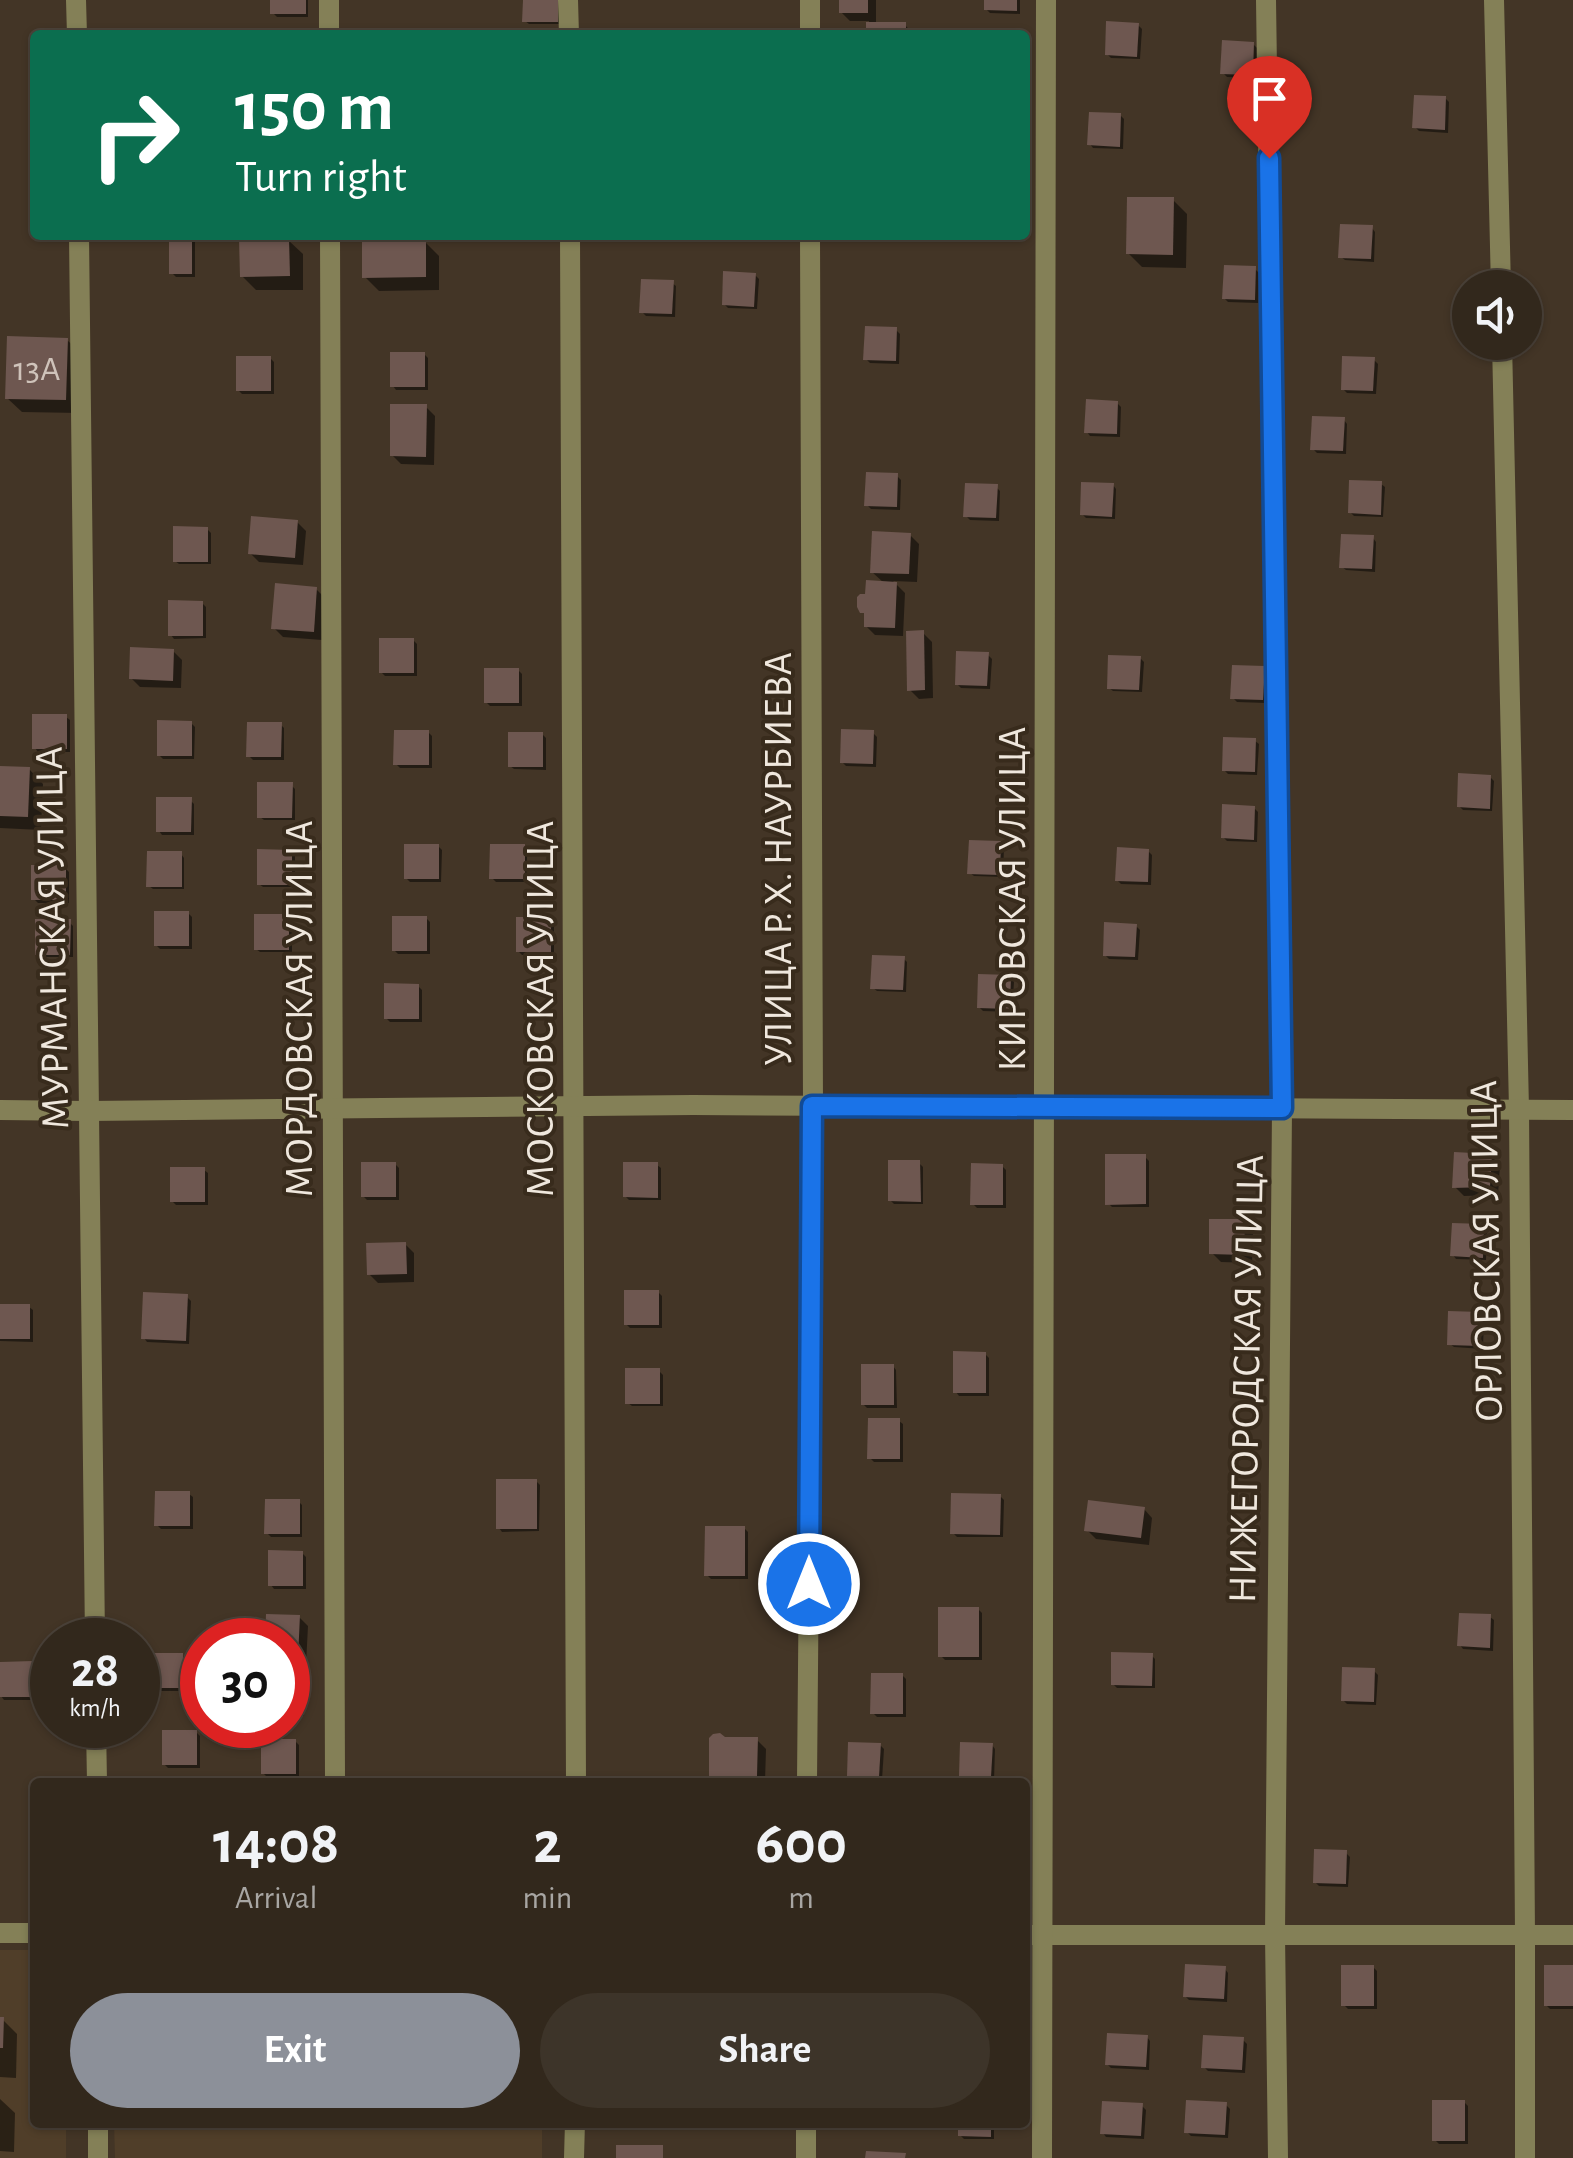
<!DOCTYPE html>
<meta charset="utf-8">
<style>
:root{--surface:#32281c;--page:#3d3429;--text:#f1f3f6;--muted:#a8a6a3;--line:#4d443b;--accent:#8c9099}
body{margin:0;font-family:"Alegreya Sans",sans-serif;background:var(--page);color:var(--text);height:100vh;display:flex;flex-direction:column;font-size:38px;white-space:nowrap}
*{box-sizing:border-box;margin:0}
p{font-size:32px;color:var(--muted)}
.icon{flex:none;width:55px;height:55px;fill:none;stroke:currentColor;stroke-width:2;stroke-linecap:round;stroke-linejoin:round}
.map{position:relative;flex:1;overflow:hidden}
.details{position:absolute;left:30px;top:1778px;width:1000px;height:350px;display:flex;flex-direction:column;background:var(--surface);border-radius:10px;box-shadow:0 2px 8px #0004,0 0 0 2px var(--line)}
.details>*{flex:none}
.hud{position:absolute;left:30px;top:30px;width:1000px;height:210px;border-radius:10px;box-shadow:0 2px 8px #0004,0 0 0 2px var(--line);background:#0b6e4f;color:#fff;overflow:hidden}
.buttons{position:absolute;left:1452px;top:270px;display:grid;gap:20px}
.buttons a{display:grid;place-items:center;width:90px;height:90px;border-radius:50%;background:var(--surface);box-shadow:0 2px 8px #0004,0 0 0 2px var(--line);font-size:50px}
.speed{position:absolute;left:30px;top:1618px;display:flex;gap:20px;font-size:50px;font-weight:700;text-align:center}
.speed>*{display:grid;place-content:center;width:130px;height:130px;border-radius:50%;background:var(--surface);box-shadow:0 2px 8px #0004,0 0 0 2px var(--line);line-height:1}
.speed small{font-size:25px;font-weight:400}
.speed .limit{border:15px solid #d22;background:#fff;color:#111}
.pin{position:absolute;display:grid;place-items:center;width:85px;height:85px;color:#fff;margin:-102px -42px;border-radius:50% 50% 50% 0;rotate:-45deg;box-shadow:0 0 10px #0007}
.pin .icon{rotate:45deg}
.me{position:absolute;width:110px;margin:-55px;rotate:0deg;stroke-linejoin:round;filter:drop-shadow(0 0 8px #0008)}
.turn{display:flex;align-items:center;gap:35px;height:210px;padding:0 40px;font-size:45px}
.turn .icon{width:130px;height:130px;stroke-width:2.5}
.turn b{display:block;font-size:70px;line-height:85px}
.eta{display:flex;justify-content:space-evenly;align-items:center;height:170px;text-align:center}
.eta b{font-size:60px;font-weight:700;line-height:70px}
.primary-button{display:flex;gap:20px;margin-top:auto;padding:20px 40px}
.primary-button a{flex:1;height:115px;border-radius:60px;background:var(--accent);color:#fff;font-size:40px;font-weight:700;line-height:115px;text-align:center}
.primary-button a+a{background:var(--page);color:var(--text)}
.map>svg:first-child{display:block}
.built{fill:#503e29}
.shadow{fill:#0007}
.building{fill:#6e5750}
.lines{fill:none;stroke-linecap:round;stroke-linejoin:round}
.street{stroke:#848057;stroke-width:20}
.route-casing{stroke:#114b97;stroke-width:25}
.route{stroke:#1a73e8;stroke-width:18}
.labels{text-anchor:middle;stroke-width:8;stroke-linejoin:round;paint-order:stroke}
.number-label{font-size:35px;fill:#cfc3ba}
.street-label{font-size:40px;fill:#efe7dd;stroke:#382b1c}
</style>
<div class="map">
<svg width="1573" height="2158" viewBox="0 0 1573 2158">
<rect width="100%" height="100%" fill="#433526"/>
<!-- built -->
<g class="built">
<path d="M0 1950H35V2122L66 2123V2158H0Z"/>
<path d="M114 2123H542V2158H115Z"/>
</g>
<!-- shadow -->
<g class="shadow">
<path d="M273 0H308V17H277L273 13Z"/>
<path d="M525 0H560V24H529L525 21Z"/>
<path d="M841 0H876V25H905L914 35H869V21H850L841 12Z"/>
<path d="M987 0H1020V14L990 13 986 9Z"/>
<path d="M1138 25 1142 29 1140 59 1111 58 1107 54Z"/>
<path d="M1253 44 1257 48 1256 78 1227 77 1223 73Z"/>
<path d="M1445 98 1449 102 1448 133 1419 131 1415 127Z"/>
<path d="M1120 115 1124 119 1123 149 1093 148 1090 144Z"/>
<path d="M1173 200 1187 214 1186 268 1142 267 1128 253Z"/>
<path d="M1372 228 1375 232 1374 262 1345 260 1341 257Z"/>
<path d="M123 235H195V277H176L172 273V240H127Z"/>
<path d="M288 240 303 254V290H256L242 276Z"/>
<path d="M425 242 439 256V290L379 291 365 277Z"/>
<path d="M1255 269 1259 273 1258 303 1228 302 1224 298Z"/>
<path d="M755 275 759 279 757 309 728 308 724 304Z"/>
<path d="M672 283 676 286 675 317 646 316 642 312Z"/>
<path d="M896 330 900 334 899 364 870 363 866 359Z"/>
<path d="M67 340 82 354 79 413 22 412 7 398Z"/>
<path d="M424 354 428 358V390H396L393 386Z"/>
<path d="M270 358 274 362V394H242L238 390Z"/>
<path d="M1374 360 1378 364 1376 394 1347 393 1343 389Z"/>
<path d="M1117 403 1121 407 1120 437 1090 436 1087 432Z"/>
<path d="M426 407 435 416 434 465 401 464 392 455Z"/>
<path d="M1344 420 1347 424 1346 454 1317 453 1313 449Z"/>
<path d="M897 476 901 480 900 510 871 509 867 505Z"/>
<path d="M1381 484 1385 487 1383 517 1354 516 1350 512Z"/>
<path d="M1113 485 1116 489 1115 519 1086 518 1082 514Z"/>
<path d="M996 487 1000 491 999 521 970 520 966 516Z"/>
<path d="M297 522 306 531 303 565 259 562 250 553Z"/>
<path d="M207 529 211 533V564H179L175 561Z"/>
<path d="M910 535 919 544 917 582 893 581 905 593 903 636 875 635 866 626 867 616 862 611 884 583 872 572Z"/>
<path d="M1373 538 1376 542 1375 572 1346 570 1342 567Z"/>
<path d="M316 589 325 598 322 640 283 637 274 628Z"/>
<path d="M202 603 206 607V638L174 639 171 635Z"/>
<path d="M923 633 932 642 933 698 919 699 910 690Z"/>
<path d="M413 640 417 644V676H385L381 672Z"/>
<path d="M173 651 182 660 181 688 140 687 131 678Z"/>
<path d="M988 655 992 659 990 689 961 688 957 684Z"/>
<path d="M1140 658 1144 662 1142 692 1113 691 1109 688Z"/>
<path d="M1263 669 1267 673 1266 703 1237 702 1233 698Z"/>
<path d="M518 670 522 674V706H490L486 702Z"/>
<path d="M66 717 70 720V752H38L35 748Z"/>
<path d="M191 723 195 727 194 759H163L159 755Z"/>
<path d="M280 724 284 728V760H253L249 756Z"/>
<path d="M428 732 432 736V768H400L396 764Z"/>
<path d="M873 733 877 737 876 767 846 766 842 762Z"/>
<path d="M542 734 546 738V770L514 769 510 766Z"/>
<path d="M1255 741 1259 744 1257 775 1228 774 1224 770Z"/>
<path d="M0 768 29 769 43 784 41 830 0 828Z"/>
<path d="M1490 777 1494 781 1492 811 1463 810 1459 806Z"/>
<path d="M291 785 295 789V820H264L260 817Z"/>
<path d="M190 800 194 804V835H162L159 831Z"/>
<path d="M1254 808 1258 812 1257 842 1227 841 1223 837Z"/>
<path d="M1000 844 1004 847 1003 877 974 876 970 873Z"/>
<path d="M438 846 442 850 441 882H410L406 878Z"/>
<path d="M524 847 527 851V882H496L492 878Z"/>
<path d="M1148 851 1152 855 1151 885 1121 884 1117 880Z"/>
<path d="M291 852 295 856V887H263L259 884Z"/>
<path d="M181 854 184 858V889H153L149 886Z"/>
<path d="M65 868 69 872V903H38L34 899Z"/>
<path d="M188 913 192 917V949H160L156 945Z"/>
<path d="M288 917 292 921V952H260L256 949Z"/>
<path d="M426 918 430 922V954H398L394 950Z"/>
<path d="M550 920 554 924V955H522L518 951Z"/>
<path d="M69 922 73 926V957H42L38 954Z"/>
<path d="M1136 926 1140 930 1138 960 1109 959 1105 955Z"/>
<path d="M903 958 907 962 906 992 877 991 873 988Z"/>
<path d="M1010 978 1014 982 1012 1012 983 1011 979 1007Z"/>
<path d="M418 986 422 990V1022H390L386 1018Z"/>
<path d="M1491 1156 1500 1165 1498 1195 1464 1196 1455 1187Z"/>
<path d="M1145 1157 1149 1161V1207H1112L1108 1203Z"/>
<path d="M919 1163 923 1167V1204H894L890 1200Z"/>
<path d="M395 1164 399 1168V1200H367L363 1196Z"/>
<path d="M657 1165 661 1168V1200H629L625 1196Z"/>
<path d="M1002 1166 1006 1170V1208H977L973 1204Z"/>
<path d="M204 1170 208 1173V1205H176L172 1201Z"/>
<path d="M1244 1222 1253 1231 1252 1263 1221 1262 1212 1253Z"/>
<path d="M1483 1226 1487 1230 1486 1260 1456 1259 1453 1255Z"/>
<path d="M405 1244 414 1253V1282L378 1283 369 1274Z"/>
<path d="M658 1292 662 1296V1328H630L626 1324Z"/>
<path d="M187 1297 191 1301 189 1344 147 1342 144 1338Z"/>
<path d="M0 1306 29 1307 33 1310V1342L0 1341Z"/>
<path d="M1480 1314 1484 1318 1483 1349 1454 1347 1450 1344Z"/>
<path d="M985 1354 989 1358V1396H959L956 1392Z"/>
<path d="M893 1366 896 1370 897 1408H867L863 1404Z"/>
<path d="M659 1371 663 1375V1406H632L628 1403Z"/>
<path d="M899 1421 903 1424V1462H874L870 1458Z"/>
<path d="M536 1481 540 1485 539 1531 502 1532 499 1528Z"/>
<path d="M189 1494 193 1497V1529H161L157 1525Z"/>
<path d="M1000 1496 1004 1500 1003 1537H957L953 1533Z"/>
<path d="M299 1502 302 1505V1537H271L267 1533Z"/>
<path d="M1144 1509 1152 1518 1149 1545 1096 1539 1087 1530Z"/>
<path d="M744 1528 748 1532V1579H711L707 1575Z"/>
<path d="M302 1553 306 1557V1589H274L271 1585Z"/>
<path d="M978 1609 982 1613V1660H945L941 1656Z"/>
<path d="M299 1617 308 1626 306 1665H288V1640H268Z"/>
<path d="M1490 1617 1494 1620 1493 1651 1463 1649 1460 1645Z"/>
<path d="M182 1655 186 1659V1691H154L150 1687Z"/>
<path d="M1151 1655 1155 1659V1688H1117L1113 1684Z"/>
<path d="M32 1664 36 1668V1700H4L1 1696Z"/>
<path d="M1374 1671 1378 1675 1376 1705 1347 1704 1343 1700Z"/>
<path d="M902 1675 906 1679V1717H877L873 1713Z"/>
<path d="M288 1681H300L304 1685V1716H288Z"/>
<path d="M196 1732 200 1736V1768H168L164 1764Z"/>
<path d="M724 1740H757L766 1749 765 1782H719L712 1775Z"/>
<path d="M295 1741 299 1745V1777H267L263 1773Z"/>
<path d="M880 1745 884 1749 882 1780 853 1778 849 1775Z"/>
<path d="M992 1745 995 1749 994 1780 965 1778 961 1775Z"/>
<path d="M1346 1853 1350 1857 1348 1887 1319 1886 1315 1882Z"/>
<path d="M1373 1967 1377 1971V2009H1348L1344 2005Z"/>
<path d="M1573 1967V2009H1550L1546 2005Z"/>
<path d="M1225 1969 1228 1973 1227 2002 1189 2000 1185 1996Z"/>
<path d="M0 2020H3L17 2034 16 2078 0 2077Z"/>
<path d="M1147 2037 1150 2041 1149 2070 1111 2068 1107 2064Z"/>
<path d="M1243 2040 1247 2044 1245 2073 1208 2071 1204 2067Z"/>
<path d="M0 2099 15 2113 14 2152 0 2151Z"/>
<path d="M1464 2102 1468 2106V2144H1439L1435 2140Z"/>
<path d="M1226 2105 1230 2109 1228 2138 1191 2136 1187 2132Z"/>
<path d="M1142 2106 1146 2110 1144 2139 1106 2137 1103 2133Z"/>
<path d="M961 2122H994V2139H964L960 2135Z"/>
</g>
<!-- building -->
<g class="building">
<rect x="270" y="0" width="36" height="14"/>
<path d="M523 0H558V22H522Z"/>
<rect x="839" y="0" width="29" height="13"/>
<path d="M984 0H1017V11L984 10Z"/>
<path d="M1106 21 1139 23 1137 57 1105 55Z"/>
<rect x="866" y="22" width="40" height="13"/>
<path d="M242 28 280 29V35H242Z"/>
<path d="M1222 40 1254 42 1253 75 1220 74Z"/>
<path d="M1414 95 1446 96 1445 130 1412 128Z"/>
<path d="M1089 112 1121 113 1120 147 1087 145Z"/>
<path d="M1127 197H1174L1173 255 1126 254Z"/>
<path d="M1340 224 1373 225 1371 259 1338 258Z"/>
<rect x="169" y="235" width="23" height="39"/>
<path d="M239 238H289L290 276 240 277Z"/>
<path d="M426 239V277L362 278V241Z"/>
<path d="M1224 265 1256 266 1255 300 1222 299Z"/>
<path d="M723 271 756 273 754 307 722 305Z"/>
<path d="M641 279 674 280 672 314 639 313Z"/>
<path d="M865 326 897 327 896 361 863 360Z"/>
<path d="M7 336 68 338 66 400 5 399Z"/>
<rect x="390" y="352" width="35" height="35"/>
<rect x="236" y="356" width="35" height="35"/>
<path d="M1342 356 1375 357 1373 391 1341 390Z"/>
<path d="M1086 399 1118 401 1117 434 1084 433Z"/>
<path d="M390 404H427L426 457 390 456Z"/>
<path d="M1312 416 1345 417 1343 451 1310 450Z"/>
<path d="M866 472 898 473 897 507 864 506Z"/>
<path d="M1349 480 1382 481 1381 515 1348 513Z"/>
<path d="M1081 482 1114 483 1112 517 1080 515Z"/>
<path d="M965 483 998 484 996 518 963 517Z"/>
<path d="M251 516 298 520 295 558 248 554Z"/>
<path d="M173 526 208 527V562H173Z"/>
<path d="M872 531 911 533 909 574 870 573Z"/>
<path d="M1341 534 1374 535 1372 569 1339 568Z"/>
<path d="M866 580 897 582 895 628 864 627V613H860L857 607V597L860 594H865Z"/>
<path d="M275 583 317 587 314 632 271 629Z"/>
<path d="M168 600 203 601V636H168Z"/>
<path d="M924 630 925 690 907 691 906 631Z"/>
<rect x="379" y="638" width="35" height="35"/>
<path d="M130 647 174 649 173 681 129 679Z"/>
<path d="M956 651 989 652 987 686 955 685Z"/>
<path d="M1108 655 1141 656 1139 690 1107 689Z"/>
<path d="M1232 665 1265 666 1263 700 1230 699Z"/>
<rect x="484" y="668" width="35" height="35"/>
<rect x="32" y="714" width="35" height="35"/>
<path d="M157 720 192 721V756H157Z"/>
<path d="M247 722H282L281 757H246Z"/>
<path d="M841 729 874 730 873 764 840 763Z"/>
<path d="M394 730H429V765H393Z"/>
<rect x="508" y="732" width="35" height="35"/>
<path d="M1223 737 1256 738 1255 772 1222 771Z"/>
<path d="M0 766 30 767 28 817 0 816Z"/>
<path d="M1458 773 1491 775 1490 809 1457 807Z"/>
<path d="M257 782H293L292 818H257Z"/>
<path d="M156 797H192L191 832H156Z"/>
<path d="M1222 804 1255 806 1254 840 1221 838Z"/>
<path d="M969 840 1001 841 1000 875 967 874Z"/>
<rect x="404" y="844" width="35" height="35"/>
<path d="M490 844H525V879H489Z"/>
<path d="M1117 847 1149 849 1148 882 1115 881Z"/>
<path d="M257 849 292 850V885H257Z"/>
<path d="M147 851H182V887H146Z"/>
<rect x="31" y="865" width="35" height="35"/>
<rect x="154" y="911" width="35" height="35"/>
<rect x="254" y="914" width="35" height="36"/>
<rect x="392" y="916" width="35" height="35"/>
<rect x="516" y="917" width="35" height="35"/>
<path d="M35 919H71L70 955H35Z"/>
<path d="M1104 922 1137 924 1135 957 1103 956Z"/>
<path d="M872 955 905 956 903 990 870 989Z"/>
<path d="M978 974 1011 975 1010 1009 977 1008Z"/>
<path d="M384 983 419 984V1019H384Z"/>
<path d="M1454 1152 1492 1154 1490 1187 1452 1188Z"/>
<path d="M1105 1154H1146V1204L1105 1205Z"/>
<path d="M888 1160H920L921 1202 888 1201Z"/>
<rect x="361" y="1162" width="35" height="35"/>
<path d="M623 1162H658V1198L623 1197Z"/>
<path d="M971 1163 1003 1164V1205H970Z"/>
<rect x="170" y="1167" width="35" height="35"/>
<path d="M1209 1219H1245L1244 1255 1209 1254Z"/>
<path d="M1452 1223 1484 1224 1483 1258 1450 1256Z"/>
<path d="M406 1242 407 1274 367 1275 366 1243Z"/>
<rect x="624" y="1290" width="35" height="35"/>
<path d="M143 1292 188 1294 186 1341 141 1339Z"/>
<rect x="0" y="1304" width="30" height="35"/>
<path d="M1448 1311 1481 1312 1480 1346 1447 1345Z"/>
<path d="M953 1351 986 1352V1393H953Z"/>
<rect x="861" y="1364" width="33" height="41"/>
<rect x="625" y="1368" width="35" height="36"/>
<path d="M868 1418H900V1459H867Z"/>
<rect x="496" y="1479" width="41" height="50"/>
<path d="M155 1491H190V1526H154Z"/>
<path d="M951 1493 1001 1494 1000 1535 950 1534Z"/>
<path d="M265 1499H300V1534H264Z"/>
<path d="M1088 1500 1145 1507 1141 1538 1084 1531Z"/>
<path d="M705 1526H745V1576H704Z"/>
<path d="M268 1550 303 1551V1586H268Z"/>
<rect x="938" y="1607" width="41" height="50"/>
<path d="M1459 1613 1491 1614 1490 1648 1457 1646Z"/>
<path d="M266 1614 300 1615 298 1658 288 1657V1640H265Z"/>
<path d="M1111 1652 1153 1653 1152 1686 1111 1685Z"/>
<rect x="148" y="1653" width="35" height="35"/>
<path d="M33 1661V1697H0V1662Z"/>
<path d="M1342 1667 1375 1668 1374 1702 1341 1701Z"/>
<path d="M871 1673H903V1714H870Z"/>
<rect x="288" y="1678" width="13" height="35"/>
<rect x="162" y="1730" width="35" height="35"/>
<path d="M720 1733 725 1737H758L757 1776H709V1738L713 1734Z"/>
<rect x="261" y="1739" width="35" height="35"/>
<path d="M848 1742 881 1743 879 1777 847 1776Z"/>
<path d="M960 1742 993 1743 991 1777 959 1776Z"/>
<path d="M1314 1849 1347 1850 1346 1884 1313 1883Z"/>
<path d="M1185 1964 1226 1966 1224 1999 1183 1997Z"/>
<rect x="1341" y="1965" width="33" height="41"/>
<rect x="1544" y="1965" width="29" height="41"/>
<path d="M0 2017H4L3 2048H0Z"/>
<path d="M1107 2033 1148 2035 1146 2067 1105 2065Z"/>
<path d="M1203 2035 1244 2037 1242 2070 1201 2068Z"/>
<path d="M1186 2100 1227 2102 1225 2135 1184 2133Z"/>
<rect x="1432" y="2100" width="33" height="41"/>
<path d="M1102 2101 1143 2103 1141 2136 1100 2134Z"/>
<path d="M958 2122H991V2137L958 2136Z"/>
<rect x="616" y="2145" width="47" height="13"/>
<path d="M866 2151 906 2153 905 2158H865Z"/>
</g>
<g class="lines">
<!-- street -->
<g class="street">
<path d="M76 0 77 35"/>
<path d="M329 0V35"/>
<path d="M568 0 569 35"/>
<path d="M810 0V35"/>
<path d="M1266 0 1282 1108 1275 1935 1278 2158"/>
<path d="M1494 0 1501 288"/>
<path d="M79 235 95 1640"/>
<path d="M330 235 335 1782"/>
<path d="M570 235 576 1782"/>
<path d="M1502 342 1519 1109 1525 1935V2158"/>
<path d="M0 1110 88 1111 693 1105 1573 1110"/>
<path d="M96 1725 97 1782"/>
<path d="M807 1782 813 1106 810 235"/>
<path d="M0 1933H35"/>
<path d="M1025 1935H1573"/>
<path d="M806 2122V2158"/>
<path d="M98 2158V2122"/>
<path d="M574 2158 575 2122"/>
<path d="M1042 2158 1046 0"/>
</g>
</g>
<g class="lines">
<defs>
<path id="route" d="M809 1584 812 1106 1282 1108 1269 158"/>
</defs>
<!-- route casing -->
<use href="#route" class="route-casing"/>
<!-- route -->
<use href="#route" class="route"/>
</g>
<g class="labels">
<!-- number labels -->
<g class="number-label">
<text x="37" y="380">13А</text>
</g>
<!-- street labels -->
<g class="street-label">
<text transform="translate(777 859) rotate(-90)" y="14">УЛИЦА Р. Х. НАУРБИЕВА</text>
<text transform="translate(1011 899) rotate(-90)" y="14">КИРОВСКАЯ УЛИЦА</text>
<text transform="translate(51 938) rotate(-91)" y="14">МУРМАНСКАЯ УЛИЦА</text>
<text transform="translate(298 1009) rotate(-90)" y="14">МОРДОВСКАЯ УЛИЦА</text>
<text transform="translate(539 1009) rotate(-90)" y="14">МОСКОВСКАЯ УЛИЦА</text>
<text transform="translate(1485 1251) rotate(-91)" y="14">ОРЛОВСКАЯ УЛИЦА</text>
<text transform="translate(1245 1379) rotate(-89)" y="14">НИЖЕГОРОДСКАЯ УЛИЦА</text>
</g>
</g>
</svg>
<div class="buttons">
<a><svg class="icon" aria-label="sound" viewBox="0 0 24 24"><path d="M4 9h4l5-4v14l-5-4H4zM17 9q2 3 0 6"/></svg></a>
</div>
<div class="speed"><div>28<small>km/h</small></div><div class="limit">30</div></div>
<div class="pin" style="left:1269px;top:158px;background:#d93025"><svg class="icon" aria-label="arrive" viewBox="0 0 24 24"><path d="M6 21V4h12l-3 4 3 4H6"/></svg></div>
<svg class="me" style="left:809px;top:1584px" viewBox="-20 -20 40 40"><circle r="17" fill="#1a73e8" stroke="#fff" stroke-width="3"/><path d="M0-11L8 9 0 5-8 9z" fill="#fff"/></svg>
<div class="hud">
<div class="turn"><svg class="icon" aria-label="right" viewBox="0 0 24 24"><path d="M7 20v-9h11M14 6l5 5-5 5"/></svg><div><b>150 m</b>Turn right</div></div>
</div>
<section class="details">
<div class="eta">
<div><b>14:08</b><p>Arrival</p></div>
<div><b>2</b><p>min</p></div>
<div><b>600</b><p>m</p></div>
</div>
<div class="primary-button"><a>Exit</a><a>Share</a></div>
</section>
</div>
